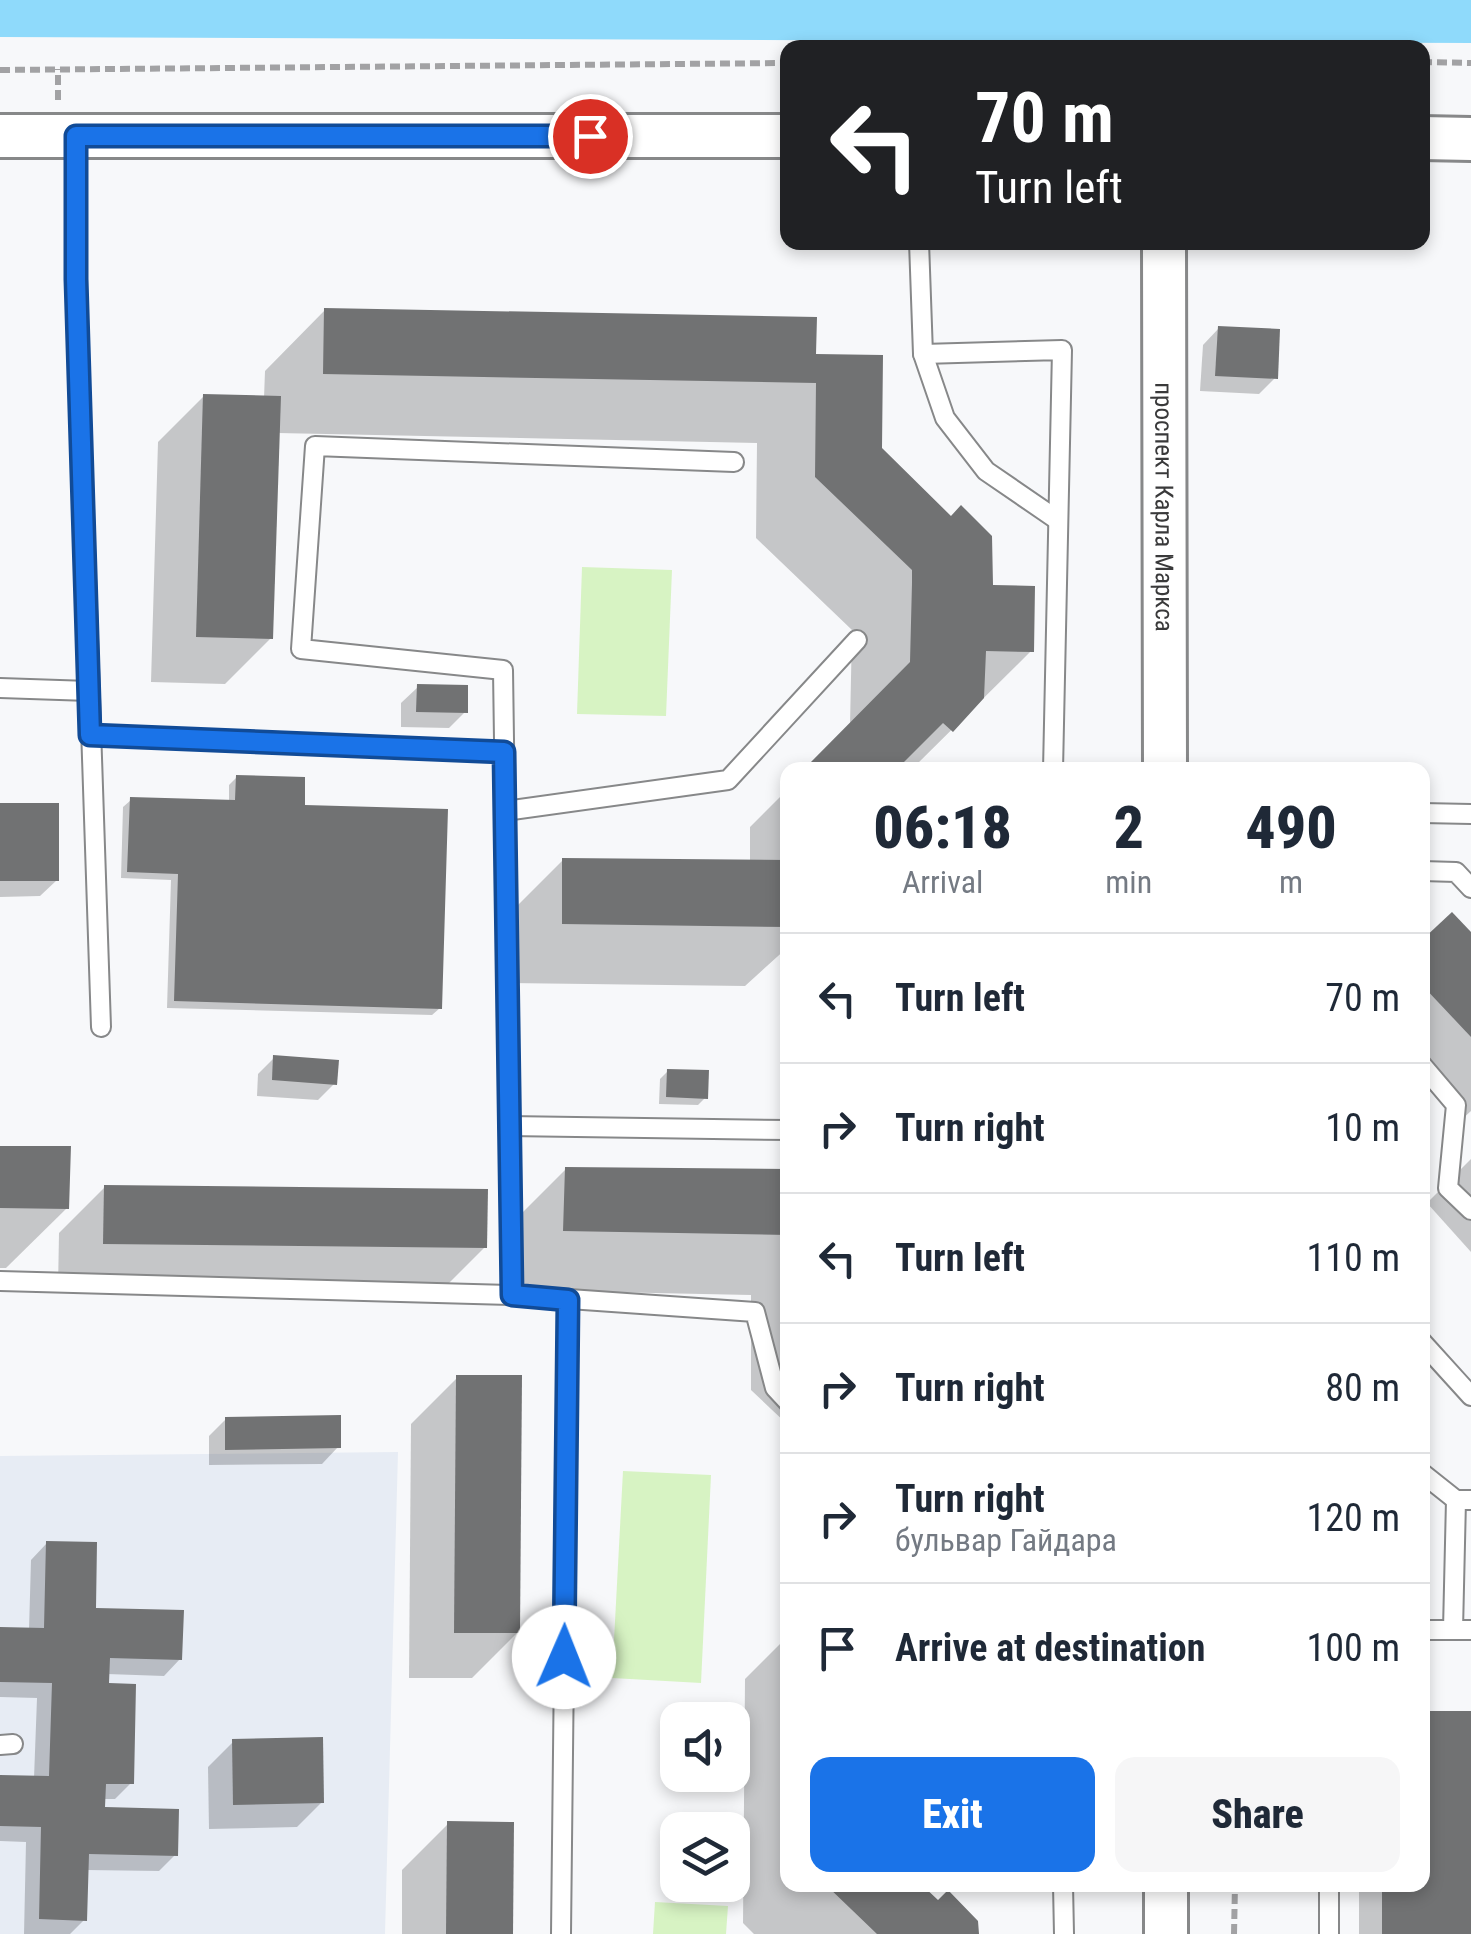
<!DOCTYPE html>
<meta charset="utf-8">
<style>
:root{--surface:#fff;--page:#f6f6f7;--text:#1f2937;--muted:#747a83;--line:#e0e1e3;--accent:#1a73e8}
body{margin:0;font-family:"Roboto Condensed",sans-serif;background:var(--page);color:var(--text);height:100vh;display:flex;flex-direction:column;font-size:38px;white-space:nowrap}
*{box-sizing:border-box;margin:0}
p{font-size:32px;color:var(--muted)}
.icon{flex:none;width:55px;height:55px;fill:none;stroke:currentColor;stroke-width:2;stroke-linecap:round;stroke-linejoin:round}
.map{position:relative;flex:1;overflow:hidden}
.details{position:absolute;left:780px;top:762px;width:650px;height:1130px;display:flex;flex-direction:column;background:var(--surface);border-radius:20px;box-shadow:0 5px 15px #0003}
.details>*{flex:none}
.top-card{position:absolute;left:780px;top:40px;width:650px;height:210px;border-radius:20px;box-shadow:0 5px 15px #0003;background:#202124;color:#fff;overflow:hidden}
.buttons{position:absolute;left:660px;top:1702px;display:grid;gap:20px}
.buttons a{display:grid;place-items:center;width:90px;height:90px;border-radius:20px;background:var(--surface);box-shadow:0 5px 15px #0003;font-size:50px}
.pin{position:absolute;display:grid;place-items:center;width:85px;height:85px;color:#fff;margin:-42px;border:5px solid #fff;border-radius:50%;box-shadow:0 2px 10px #0007}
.me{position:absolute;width:110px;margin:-55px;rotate:1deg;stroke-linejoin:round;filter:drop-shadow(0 0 8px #0008)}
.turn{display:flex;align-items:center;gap:35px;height:210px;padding:0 30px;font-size:45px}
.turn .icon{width:130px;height:130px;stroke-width:2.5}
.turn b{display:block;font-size:70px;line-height:85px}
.eta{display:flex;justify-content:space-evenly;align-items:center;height:170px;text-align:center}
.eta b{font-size:60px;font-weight:800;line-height:70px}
.primary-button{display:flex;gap:20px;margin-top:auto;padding:20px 30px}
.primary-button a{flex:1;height:115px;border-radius:20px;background:var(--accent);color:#fff;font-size:40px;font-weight:800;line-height:115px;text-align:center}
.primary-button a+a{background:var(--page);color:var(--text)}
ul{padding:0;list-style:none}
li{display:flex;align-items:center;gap:30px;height:130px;padding:0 30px;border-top:2px solid var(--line)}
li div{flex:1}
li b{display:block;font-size:38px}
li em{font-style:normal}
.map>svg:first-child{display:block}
.built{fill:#e7ecf4}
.green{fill:#d7f3c3}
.water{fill:#8fdafb}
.shadow{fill:#0003}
.building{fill:#717273}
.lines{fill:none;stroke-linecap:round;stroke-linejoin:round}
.service-casing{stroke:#878889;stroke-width:22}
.tertiary-casing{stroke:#878889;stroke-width:48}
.path{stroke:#a2a2a4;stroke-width:6;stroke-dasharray:10 5;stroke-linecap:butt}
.service{stroke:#fff;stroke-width:18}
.tertiary{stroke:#fff;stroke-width:42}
.route-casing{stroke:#114b97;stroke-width:25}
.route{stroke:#1a73e8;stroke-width:18}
.labels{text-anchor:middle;stroke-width:10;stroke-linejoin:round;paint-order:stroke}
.street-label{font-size:25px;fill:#39393a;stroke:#f7f8fa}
</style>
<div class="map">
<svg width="1471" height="1934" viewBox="0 0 1471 1934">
<rect width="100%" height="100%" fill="#f7f8fa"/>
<!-- built -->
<path class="built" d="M398 1452 385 1934H0V1456Z"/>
<!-- green -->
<g class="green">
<path d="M582 567 672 570 666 716 577 714Z"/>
<path d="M623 1471 711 1475 701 1683 612 1678Z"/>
<path d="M655 1902 728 1906 726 1934H653Z"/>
</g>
<!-- water -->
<path class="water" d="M0 0H1471V43L0 37Z"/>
<!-- shadow -->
<g class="shadow">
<path d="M325 310 814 357 879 449 990 587 1031 651 911 770H806L850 725 852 630 756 538 757 443 277 433 271 638 225 684 151 682 158 442 204 396 264 398 265 371Z"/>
<path d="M1219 328 1275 378 1259 394 1200 391 1203 345Z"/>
<path d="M418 687 465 712 449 728 401 727V703Z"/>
<path d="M237 777 302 808 440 1008 432 1015 167 1008 171 880 121 878 123 807 131 800 229 803V785Z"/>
<path d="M788 789V947L745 986 502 983 503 920 563 860 750 862V827Z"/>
<path d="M0 806 57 880 40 896 0 897Z"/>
<path d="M1471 936V1111L1460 1121 1422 1080V943Z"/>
<path d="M274 1058 334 1084 318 1100 257 1096 258 1074Z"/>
<path d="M668 1071 705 1098 698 1105 659 1104 660 1079Z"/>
<path d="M0 1149 67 1208 6 1268H0Z"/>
<path d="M1471 1159V1252L1427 1203Z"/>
<path d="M566 1169 788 1171V1425L751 1390V1295L503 1290 505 1230Z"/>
<path d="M105 1187 485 1247 439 1293 58 1289 59 1233Z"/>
<path d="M457 1378 518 1632 472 1678H409L411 1424Z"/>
<path d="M226 1419 338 1447 322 1464 209 1465V1436Z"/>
<path d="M47 1543 93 1611 180 1659 164 1676 107 1674 131 1783 115 1799H103V1810L175 1855 159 1871 86 1870 84 1920 70 1934H24L26 1842 0 1841V1778H34L37 1698 0 1697V1629L29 1630 31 1560Z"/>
<path d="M788 1636V1885H919L976 1934H754L743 1923 745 1679Z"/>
<path d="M1471 1714V1934H1359V1885H1422Z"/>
<path d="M233 1742 322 1802 297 1827 209 1829 208 1767Z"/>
<path d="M448 1824 510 1934H402V1870Z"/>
</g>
<!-- building -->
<g class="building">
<path d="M324 308 817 317 816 354 883 355 882 448 951 516 961 505 992 536 993 585 1035 586 1034 652 986 651 984 698 953 732 943 723 896 770H809V764L910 662 912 583V570L815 477 816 383 323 374Z"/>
<path d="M1218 326 1280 329 1278 379 1215 376Z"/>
<path d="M203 394 281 396 273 639 196 637Z"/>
<path d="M417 684 468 685V713L416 712Z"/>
<path d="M236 775 305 777V805L448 809 442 1009 174 1001 178 874 127 872 130 797 235 800Z"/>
<rect x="0" y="803" width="59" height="78"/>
<path d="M562 858 788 860V927L562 924Z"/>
<path d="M1452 912 1471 932V1037L1422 985V940Z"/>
<path d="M273 1055 339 1060 337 1085 272 1080Z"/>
<path d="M667 1069 709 1070 708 1099 666 1097Z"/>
<path d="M0 1146H71L69 1209 0 1208Z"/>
<path d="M565 1167 788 1169V1235L563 1231Z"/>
<path d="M104 1185 488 1189 487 1248 103 1244Z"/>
<path d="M456 1375H522L520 1633H454Z"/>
<path d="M341 1415V1448L225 1450V1417Z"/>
<path d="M46 1541 97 1542 96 1608 184 1610 182 1660 110 1658 109 1683 136 1684 134 1784H106L105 1807 179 1809 178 1856 89 1854 87 1921 39 1919 41 1827 0 1826V1775L49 1776 52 1683 0 1682V1627L44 1628Z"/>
<path d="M1422 1711H1471V1934H1382V1885H1422Z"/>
<path d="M323 1737 324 1803 233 1805 232 1739Z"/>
<path d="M447 1821 514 1822 513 1934H446Z"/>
<path d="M826 1885H922L938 1900 948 1890 978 1921 979 1934H877Z"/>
</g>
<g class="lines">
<defs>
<g id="service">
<path d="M76 137V279L101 1027"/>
<path d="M919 242 923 354 945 418 986 471 1056 519"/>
<path d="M923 354 1062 350 1053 770"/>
<path d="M0 688 89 691"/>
<path d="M90 735 504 752"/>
<path d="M505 811 728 780 857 640"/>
<path d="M1422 813 1471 814"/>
<path d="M1422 871 1456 872 1471 888"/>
<path d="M1422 1065 1456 1105 1448 1188 1471 1210"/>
<path d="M508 1126 788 1130"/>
<path d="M0 1281 512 1295 755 1312 775 1388 788 1402"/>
<path d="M512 1295 503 670 301 649 315 446 734 462"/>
<path d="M1422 1342 1471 1396"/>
<path d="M1422 1473 1456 1500H1471"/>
<path d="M1456 1500 1453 1630H1471"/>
<path d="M1422 1630H1453"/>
<path d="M0 1745 13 1744"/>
<path d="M1063 1885 1064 1934"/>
<path d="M1329 1885V1934"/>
<path d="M561 1934 568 1300"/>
</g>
<g id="tertiary">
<path d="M0 136H788"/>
<path d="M1422 138 1471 139"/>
<path id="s1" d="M1164 242 1165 770"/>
<path d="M1166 1934V1885"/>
</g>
</defs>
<!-- service casing -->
<use href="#service" class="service-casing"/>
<!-- tertiary casing -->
<use href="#tertiary" class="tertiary-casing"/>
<!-- path -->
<g class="path">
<path d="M1422 62 1471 63"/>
<path d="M0 70 788 63"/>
<path d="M58 100V69"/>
<path d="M1234 1934 1235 1885"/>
</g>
<!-- service -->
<use href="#service" class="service"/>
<!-- tertiary -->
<use href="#tertiary" class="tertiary"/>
</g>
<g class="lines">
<defs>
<path id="route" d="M564 1657 568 1300 512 1295 504 752 90 735 76 279V136H590"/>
</defs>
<!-- route casing -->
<use href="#route" class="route-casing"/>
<!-- route -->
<use href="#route" class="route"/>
</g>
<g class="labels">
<!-- street labels -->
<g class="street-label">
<text dy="9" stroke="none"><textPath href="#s1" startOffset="265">проспект Карла Маркса</textPath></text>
</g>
</g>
</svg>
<div class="buttons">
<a><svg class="icon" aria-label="sound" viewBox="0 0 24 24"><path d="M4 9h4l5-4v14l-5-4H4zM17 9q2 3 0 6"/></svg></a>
<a><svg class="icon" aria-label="layers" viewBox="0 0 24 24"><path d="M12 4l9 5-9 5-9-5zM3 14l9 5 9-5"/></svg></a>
</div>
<div class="pin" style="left:590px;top:136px;background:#d93025"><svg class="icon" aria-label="arrive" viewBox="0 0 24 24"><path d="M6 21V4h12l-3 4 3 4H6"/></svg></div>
<svg class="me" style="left:564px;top:1657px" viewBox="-20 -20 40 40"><circle r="19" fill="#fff"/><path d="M0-13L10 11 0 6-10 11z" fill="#1a73e8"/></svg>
<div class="top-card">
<div class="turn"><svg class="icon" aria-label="left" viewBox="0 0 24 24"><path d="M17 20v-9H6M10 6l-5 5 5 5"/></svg><div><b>70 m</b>Turn left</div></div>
</div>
<section class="details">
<div class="eta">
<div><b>06:18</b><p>Arrival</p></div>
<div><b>2</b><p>min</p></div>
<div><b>490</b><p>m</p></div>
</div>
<ul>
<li><svg class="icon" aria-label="left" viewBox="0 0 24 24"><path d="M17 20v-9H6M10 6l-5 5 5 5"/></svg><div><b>Turn left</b></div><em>70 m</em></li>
<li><svg class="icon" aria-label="right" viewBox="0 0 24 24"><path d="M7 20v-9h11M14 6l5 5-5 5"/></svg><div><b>Turn right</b></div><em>10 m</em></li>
<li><svg class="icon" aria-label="left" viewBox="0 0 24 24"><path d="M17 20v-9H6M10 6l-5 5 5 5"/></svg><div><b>Turn left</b></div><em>110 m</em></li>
<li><svg class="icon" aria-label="right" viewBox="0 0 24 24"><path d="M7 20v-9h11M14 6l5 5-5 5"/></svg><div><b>Turn right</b></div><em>80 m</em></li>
<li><svg class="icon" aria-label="right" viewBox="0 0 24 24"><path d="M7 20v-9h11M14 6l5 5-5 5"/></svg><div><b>Turn right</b><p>бульвар Гайдара</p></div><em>120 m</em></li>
<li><svg class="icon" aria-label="arrive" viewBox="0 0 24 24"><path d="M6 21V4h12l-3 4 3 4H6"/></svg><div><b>Arrive at destination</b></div><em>100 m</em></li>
</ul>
<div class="primary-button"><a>Exit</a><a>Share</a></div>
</section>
</div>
